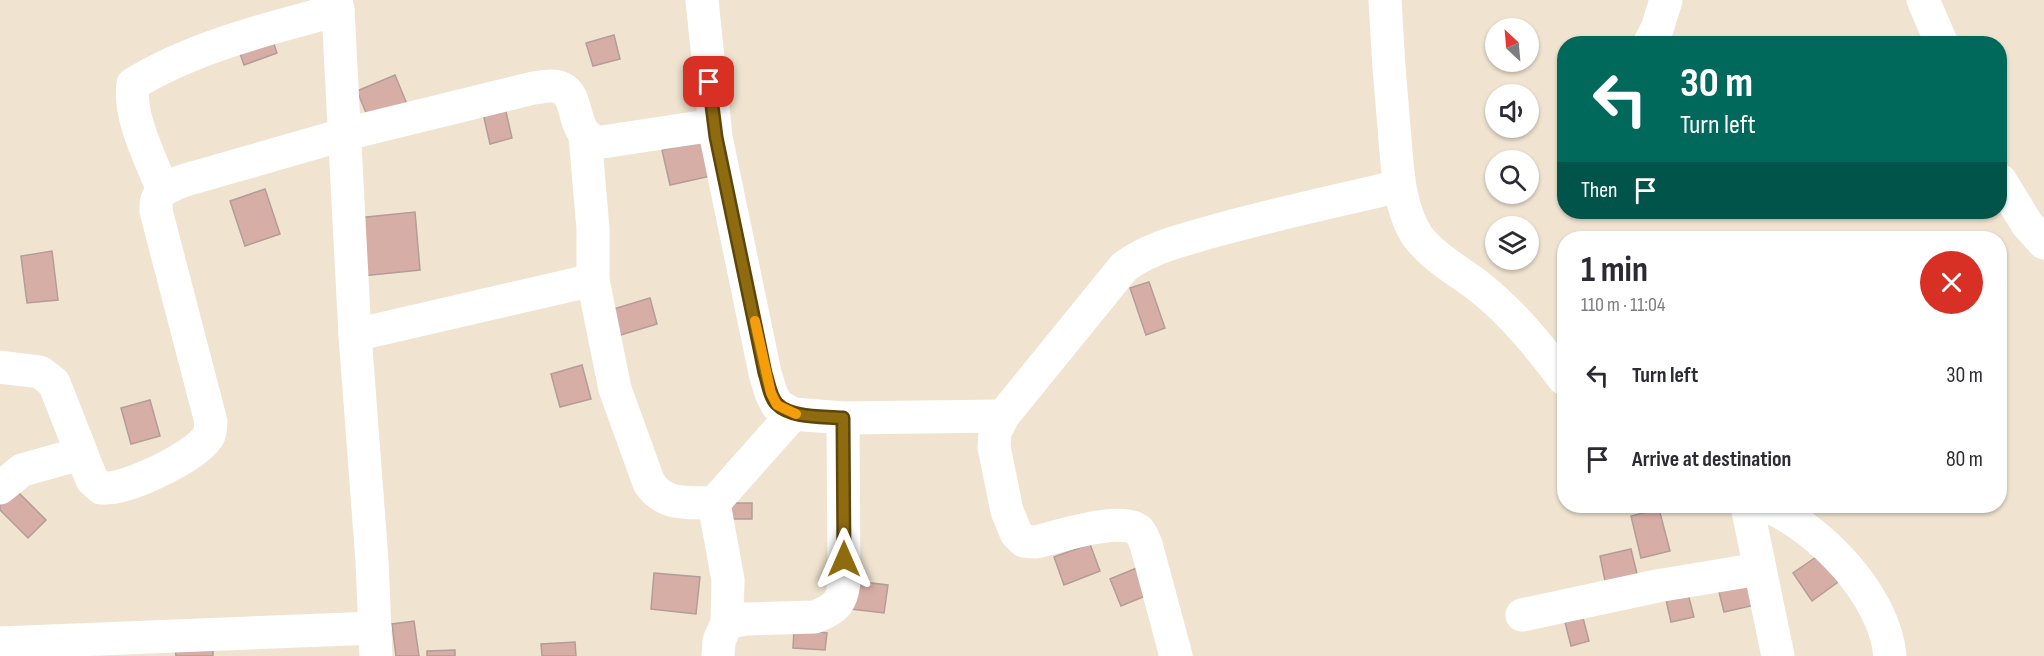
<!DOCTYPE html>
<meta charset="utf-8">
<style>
:root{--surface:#fff;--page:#f7f7f7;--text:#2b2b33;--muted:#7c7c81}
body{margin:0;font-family:"Sofia Sans Condensed",sans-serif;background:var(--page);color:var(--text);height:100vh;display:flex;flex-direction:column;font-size:22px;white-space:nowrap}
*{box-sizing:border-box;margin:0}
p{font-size:20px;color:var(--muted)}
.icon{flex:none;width:33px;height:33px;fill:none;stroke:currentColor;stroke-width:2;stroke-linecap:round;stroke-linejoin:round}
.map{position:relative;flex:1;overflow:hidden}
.sheet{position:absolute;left:1557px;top:231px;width:450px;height:282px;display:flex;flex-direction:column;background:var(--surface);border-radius:24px;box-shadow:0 2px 4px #0004}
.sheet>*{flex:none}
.banner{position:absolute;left:1557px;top:36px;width:450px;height:183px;border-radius:24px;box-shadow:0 2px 4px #0004;background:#00695c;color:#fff;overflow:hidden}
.needle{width:39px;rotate:334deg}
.controls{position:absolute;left:1485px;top:18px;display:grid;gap:12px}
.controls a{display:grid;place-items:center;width:54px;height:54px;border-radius:50%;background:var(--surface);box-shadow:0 2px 4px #0004;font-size:30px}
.pin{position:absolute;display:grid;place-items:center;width:51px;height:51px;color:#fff;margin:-26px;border-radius:12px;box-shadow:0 3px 9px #0006}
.me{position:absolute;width:66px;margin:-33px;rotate:0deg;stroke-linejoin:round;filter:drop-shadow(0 0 4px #0008)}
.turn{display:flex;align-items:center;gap:21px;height:126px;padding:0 24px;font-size:27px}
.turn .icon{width:78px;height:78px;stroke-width:2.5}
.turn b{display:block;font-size:42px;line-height:51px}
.then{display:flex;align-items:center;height:57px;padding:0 24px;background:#0003;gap:12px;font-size:22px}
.round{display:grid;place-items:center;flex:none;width:63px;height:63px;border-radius:32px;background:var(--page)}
.summary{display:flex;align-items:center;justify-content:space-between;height:102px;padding:0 24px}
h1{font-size:36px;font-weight:700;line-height:45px}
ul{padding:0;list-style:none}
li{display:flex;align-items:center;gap:18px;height:84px;padding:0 24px}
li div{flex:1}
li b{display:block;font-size:22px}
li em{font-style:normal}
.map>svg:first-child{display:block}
.building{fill:#d7aea5;stroke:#b49c98;stroke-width:1.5}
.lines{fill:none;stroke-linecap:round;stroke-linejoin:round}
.minor{stroke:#fff;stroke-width:33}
.route-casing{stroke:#5d460a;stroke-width:15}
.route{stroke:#8f6b10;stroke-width:10}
.slow{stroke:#f59e0b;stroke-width:10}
</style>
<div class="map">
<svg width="2044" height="656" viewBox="0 0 2044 656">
<rect width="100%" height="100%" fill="#f0e4d1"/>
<!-- building -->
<g class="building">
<path d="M268 27 277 53 244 65 235 39Z"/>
<path d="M614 35 620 59 593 66 586 43Z"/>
<path d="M395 75 407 104 369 120 357 91Z"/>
<path d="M504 103 512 138 490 144 482 109Z"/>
<path d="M704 141 711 176 670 185 662 150Z"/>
<path d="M265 189 280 234 245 246 230 201Z"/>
<path d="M415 212 420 270 362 276 357 218Z"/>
<path d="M52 251 58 300 27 303 21 256Z"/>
<path d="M1149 282 1165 328 1146 335 1130 288Z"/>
<path d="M650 298 657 324 614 337 607 311Z"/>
<path d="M582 365 591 399 560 407 551 374Z"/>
<path d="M150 400 160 436 131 444 121 408Z"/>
<path d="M14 488 46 520 28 538 0 510V503Z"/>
<path d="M728 503H752V519H729Z"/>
<path d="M1659 509 1670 551 1641 558 1631 516Z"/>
<path d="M1090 544 1100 571 1064 585 1054 557Z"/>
<path d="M1631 549 1638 578 1606 586 1600 556Z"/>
<path d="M1819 555 1838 582 1812 601 1793 573Z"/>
<path d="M1139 567 1150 594 1121 606 1110 579Z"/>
<path d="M654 573 700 577 696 614 651 609Z"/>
<path d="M1749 580 1755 605 1724 612 1718 588Z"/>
<path d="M855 581 888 585 884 613 851 609Z"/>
<path d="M1686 586 1694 617 1671 622 1664 591Z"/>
<path d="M1583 618 1589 641 1571 646 1565 622Z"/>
<path d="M414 621 419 656H396L392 624Z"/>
<path d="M794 629 827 633 825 650 793 648Z"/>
<path d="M575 642 576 656H542L541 644Z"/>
<path d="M175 648H213V656H176Z"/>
<path d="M455 650V656H427V651Z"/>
</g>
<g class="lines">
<!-- minor -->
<g class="minor">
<path d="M336 0 338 10 355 335 372 561 376 656"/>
<path d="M702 0 716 137 765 373 771 393 777 405 793 414 843 418 1003 416"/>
<path d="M1385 0C1387 43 1390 85 1394 127 1397 161 1398 209 1418 237 1435 259 1461 272 1482 289 1514 315 1539 346 1564 379"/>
<path d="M1923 0 1942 44"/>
<path d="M1649 44 1657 29 1666 0"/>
<path d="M585 136 593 229V280L615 389 649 483C665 507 688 502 714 503"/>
<path d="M2000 180 2027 224 2044 243"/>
<path d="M163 190C151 160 128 116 133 84 195 46 268 29 338 10"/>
<path d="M355 335 593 280"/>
<path d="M0 367 40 372 54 383 92 480 101 488C105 488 111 488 115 487 136 484 199 455 209 435 211 432 210 426 211 422L156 211C155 190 165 189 182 181L346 134 533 88C541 87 553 84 561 88 575 94 574 114 580 126 583 134 589 138 596 143L714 125"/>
<path d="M0 488 22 470 80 454"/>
<path d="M1747 506 1778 656"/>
<path d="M1767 506C1820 528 1885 596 1890 656"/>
<path d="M1522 615 1657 586 1759 569"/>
<path d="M727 623 728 580 714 503 793 414"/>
<path d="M0 643 375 628"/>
<path d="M718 656 719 641 727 623 745 619 815 617C835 609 842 603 844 582L843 418"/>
<path d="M1176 656 1146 544C1144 540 1142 534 1139 531 1123 515 1057 537 1036 542L1024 541 1016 533 1007 511 994 447 995 432 1003 416 1124 267C1151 247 1183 240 1214 231 1275 214 1337 201 1399 186"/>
</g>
</g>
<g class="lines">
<defs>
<path id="route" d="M709 82 716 137 765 373C768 382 770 397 777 404 792 419 824 416 843 418L844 559"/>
</defs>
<!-- route casing -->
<use href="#route" class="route-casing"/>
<!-- route -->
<use href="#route" class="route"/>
<!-- slow -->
<path class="slow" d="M755 321 771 393 777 405 796 414"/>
</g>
</svg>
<div class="controls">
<a><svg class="needle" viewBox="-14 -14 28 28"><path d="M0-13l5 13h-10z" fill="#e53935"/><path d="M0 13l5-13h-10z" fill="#7c7c81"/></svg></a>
<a><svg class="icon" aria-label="sound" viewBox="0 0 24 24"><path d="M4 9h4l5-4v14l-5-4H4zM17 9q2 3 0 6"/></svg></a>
<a><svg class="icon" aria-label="search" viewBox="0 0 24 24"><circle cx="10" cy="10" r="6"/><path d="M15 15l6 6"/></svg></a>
<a><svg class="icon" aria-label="layers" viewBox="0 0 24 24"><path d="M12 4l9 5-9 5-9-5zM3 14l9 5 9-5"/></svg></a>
</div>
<div class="pin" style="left:709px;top:82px;background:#d93025"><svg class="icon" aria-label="arrive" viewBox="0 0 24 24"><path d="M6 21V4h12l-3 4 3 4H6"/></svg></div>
<svg class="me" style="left:844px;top:559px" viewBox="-20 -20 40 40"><path d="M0-17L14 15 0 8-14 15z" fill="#8f6b10" stroke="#fff" stroke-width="4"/></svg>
<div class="banner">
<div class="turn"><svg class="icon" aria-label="left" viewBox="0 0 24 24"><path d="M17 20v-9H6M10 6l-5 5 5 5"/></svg><div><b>30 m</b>Turn left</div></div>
<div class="then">Then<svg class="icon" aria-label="arrive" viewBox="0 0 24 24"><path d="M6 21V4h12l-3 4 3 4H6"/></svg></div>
</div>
<section class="sheet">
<div class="summary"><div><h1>1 min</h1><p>110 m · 11:04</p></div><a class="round" style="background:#d93025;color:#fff"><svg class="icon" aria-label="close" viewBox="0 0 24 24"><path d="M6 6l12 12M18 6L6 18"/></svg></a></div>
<ul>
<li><svg class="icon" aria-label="left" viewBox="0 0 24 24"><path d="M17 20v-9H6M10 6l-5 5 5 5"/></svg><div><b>Turn left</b></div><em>30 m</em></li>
<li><svg class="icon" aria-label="arrive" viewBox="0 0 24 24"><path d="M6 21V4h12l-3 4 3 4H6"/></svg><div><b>Arrive at destination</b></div><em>80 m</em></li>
</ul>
</section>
</div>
